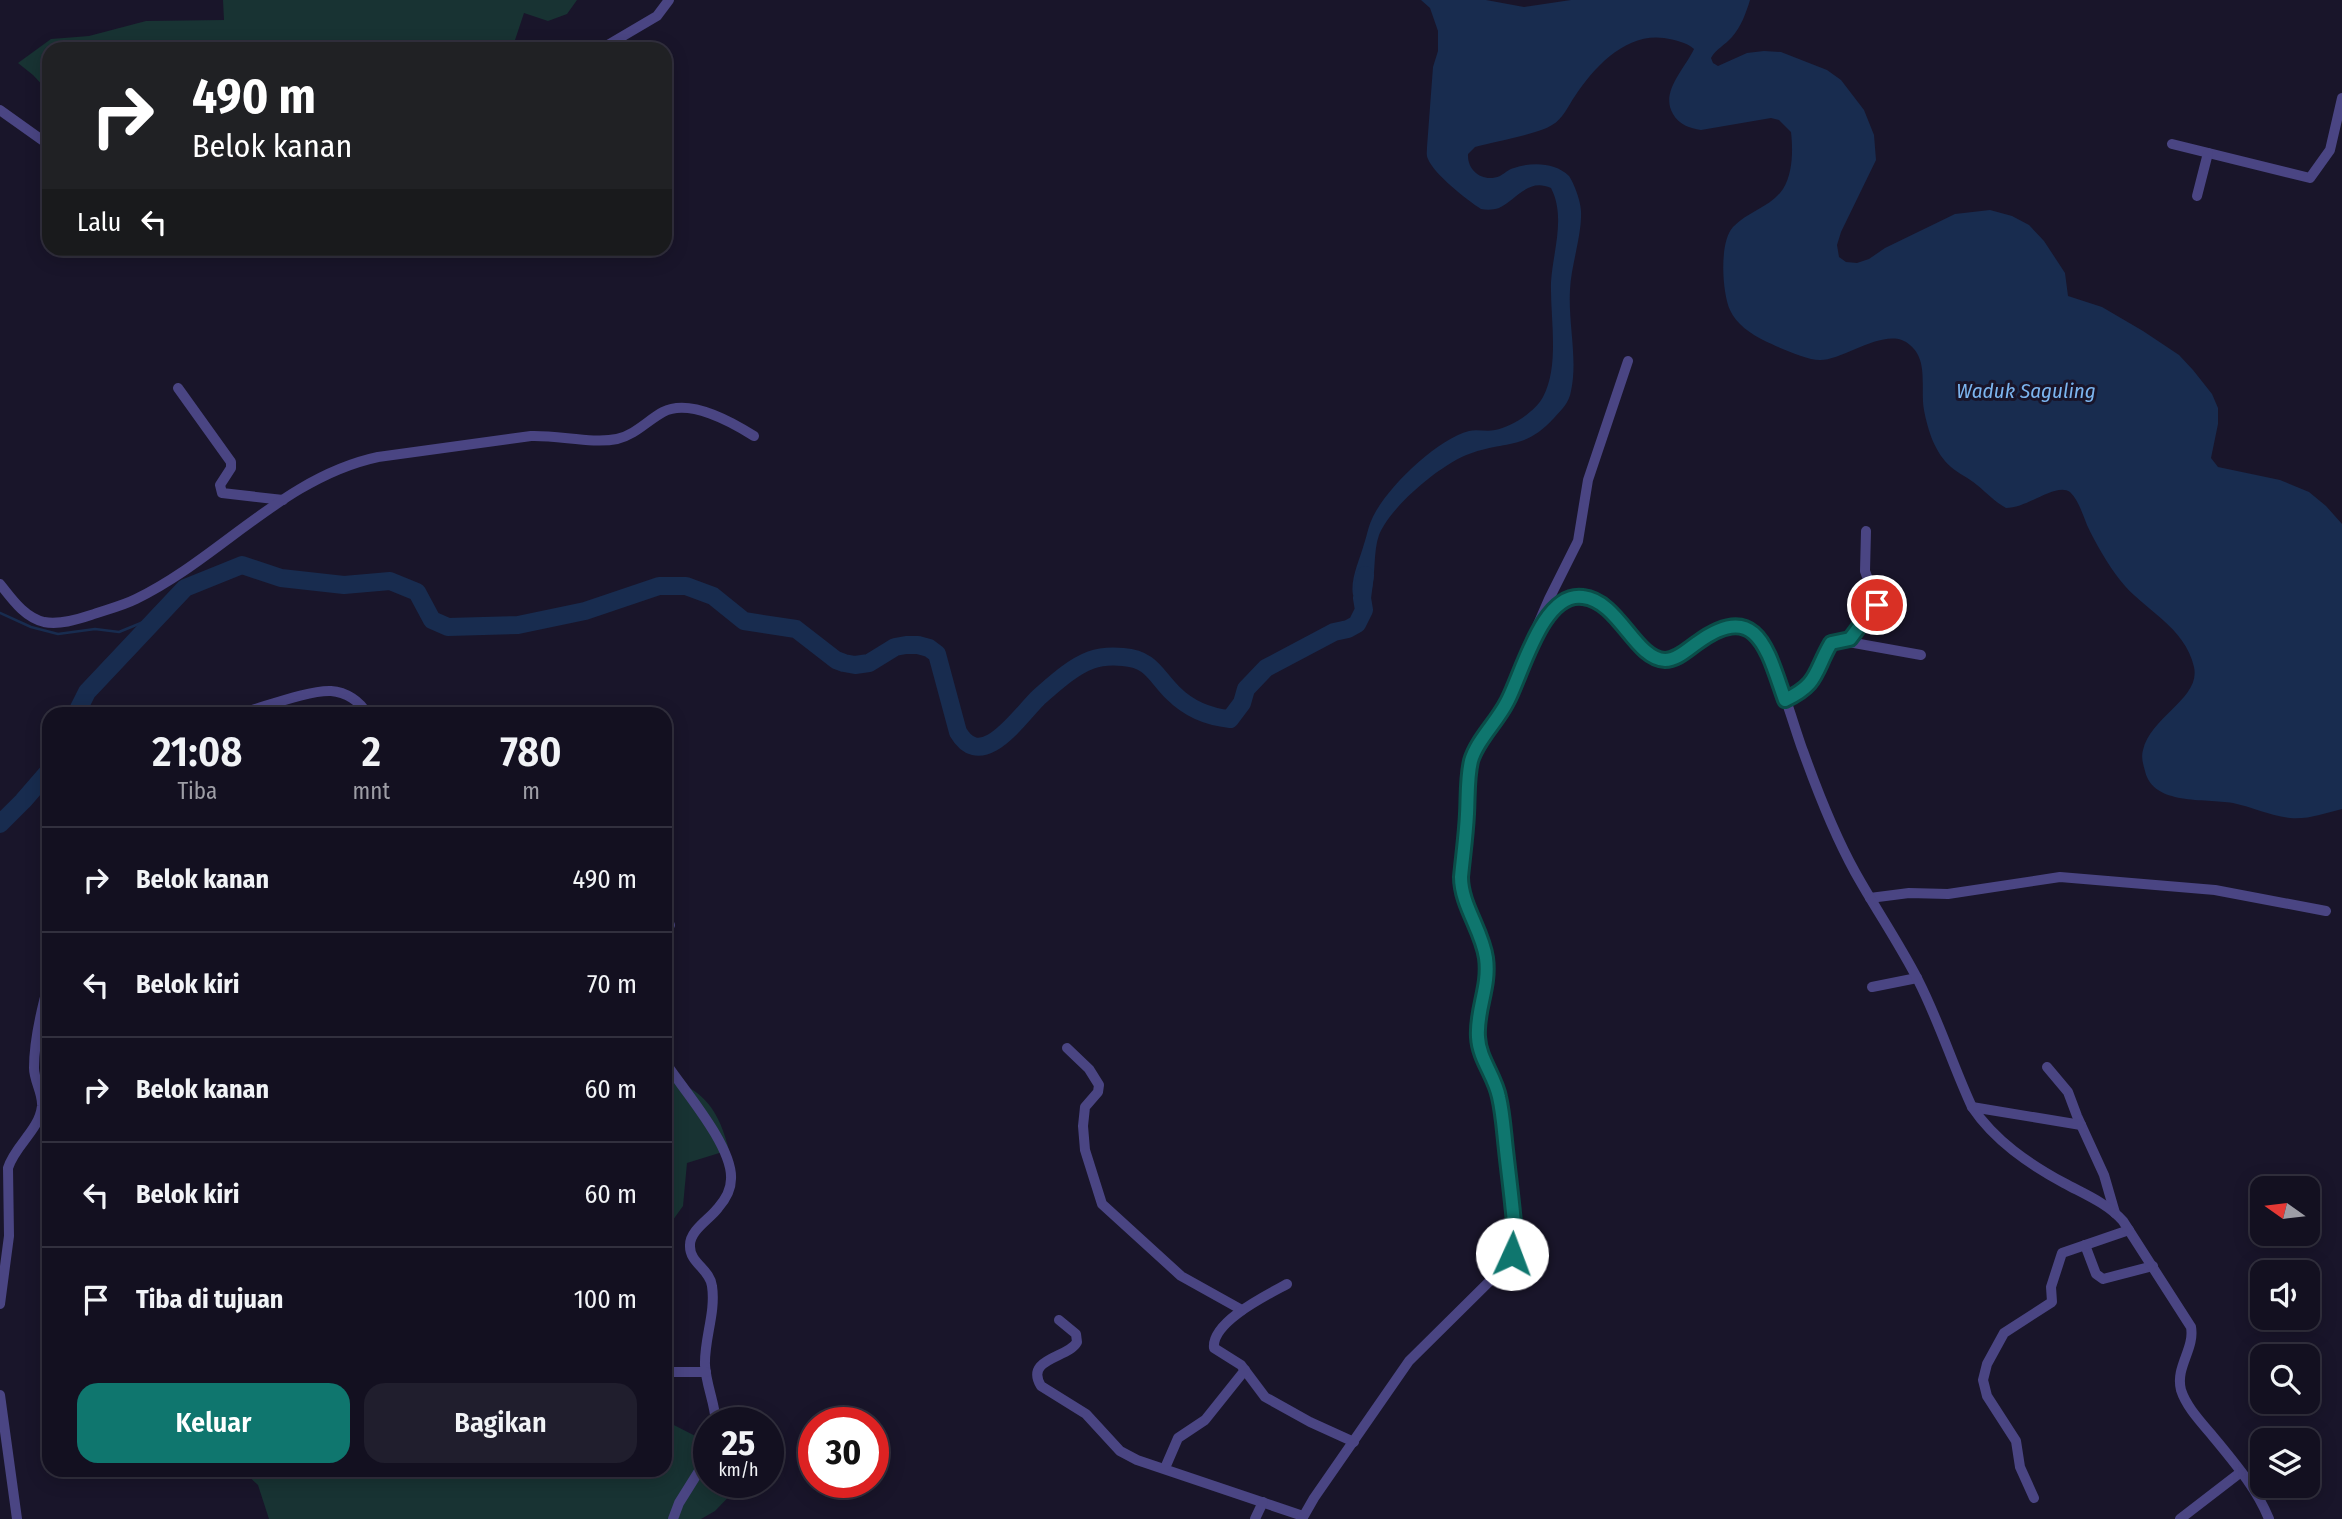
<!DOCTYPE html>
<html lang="id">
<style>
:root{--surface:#131020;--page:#201e2d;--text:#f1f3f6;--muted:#9d9da5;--line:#32303e;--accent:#0f766e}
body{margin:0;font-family:"Fira Sans Condensed",sans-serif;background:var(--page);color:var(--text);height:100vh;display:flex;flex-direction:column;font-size:26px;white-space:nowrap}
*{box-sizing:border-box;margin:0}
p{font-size:23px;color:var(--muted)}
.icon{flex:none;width:38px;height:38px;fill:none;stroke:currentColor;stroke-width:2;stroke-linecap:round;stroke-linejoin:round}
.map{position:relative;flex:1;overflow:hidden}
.side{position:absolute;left:42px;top:707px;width:630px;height:770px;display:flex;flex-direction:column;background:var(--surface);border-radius:21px;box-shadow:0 4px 18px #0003,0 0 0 2px var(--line)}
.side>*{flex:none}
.hud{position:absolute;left:42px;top:42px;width:630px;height:214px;border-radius:21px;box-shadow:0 4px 18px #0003,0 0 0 2px var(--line);background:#202124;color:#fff;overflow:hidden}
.needle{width:46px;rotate:284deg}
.buttons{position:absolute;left:2250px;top:1176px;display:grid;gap:14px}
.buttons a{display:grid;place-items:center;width:70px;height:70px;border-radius:14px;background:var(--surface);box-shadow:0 4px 18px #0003,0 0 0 2px var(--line);font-size:35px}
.speed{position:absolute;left:693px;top:1407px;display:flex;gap:14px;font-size:35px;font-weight:700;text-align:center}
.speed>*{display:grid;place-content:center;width:91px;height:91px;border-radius:50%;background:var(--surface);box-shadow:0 4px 18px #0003,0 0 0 2px var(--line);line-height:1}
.speed small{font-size:18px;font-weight:400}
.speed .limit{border:10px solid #d22;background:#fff;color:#111}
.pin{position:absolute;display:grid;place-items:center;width:60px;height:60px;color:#fff;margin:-30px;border:4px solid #fff;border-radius:50%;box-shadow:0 2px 7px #0007}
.me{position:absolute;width:77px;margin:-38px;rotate:2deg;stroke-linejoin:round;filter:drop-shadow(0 0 5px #0008)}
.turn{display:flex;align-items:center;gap:24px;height:147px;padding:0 35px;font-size:32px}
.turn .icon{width:91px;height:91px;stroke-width:2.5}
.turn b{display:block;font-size:49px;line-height:60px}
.then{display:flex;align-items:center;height:66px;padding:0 35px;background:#0003;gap:14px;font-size:26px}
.eta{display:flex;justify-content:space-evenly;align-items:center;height:119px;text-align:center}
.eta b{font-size:42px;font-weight:600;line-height:49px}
.button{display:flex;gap:14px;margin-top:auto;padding:14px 35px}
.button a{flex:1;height:80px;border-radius:21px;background:var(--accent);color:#fff;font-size:28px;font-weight:600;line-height:80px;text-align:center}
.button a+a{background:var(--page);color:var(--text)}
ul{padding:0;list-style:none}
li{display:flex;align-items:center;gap:21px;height:105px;padding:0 35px;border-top:2px solid var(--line)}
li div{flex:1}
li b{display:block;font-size:26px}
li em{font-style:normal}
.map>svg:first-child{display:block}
.green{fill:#183333}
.water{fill:#182c4f}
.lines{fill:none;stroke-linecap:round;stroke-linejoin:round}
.stream{stroke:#182c4f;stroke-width:2.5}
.river{stroke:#182c4f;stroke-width:18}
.street{stroke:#4a4583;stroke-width:10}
.route-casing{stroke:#0a4d48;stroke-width:18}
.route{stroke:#0f766e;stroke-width:12}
.labels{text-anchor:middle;stroke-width:6;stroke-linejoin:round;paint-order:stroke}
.water-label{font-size:21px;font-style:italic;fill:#7cb5ef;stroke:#19152a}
</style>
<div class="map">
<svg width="2342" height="1519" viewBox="0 0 2342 1519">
<rect width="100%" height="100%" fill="#19152a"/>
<!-- green -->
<g class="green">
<path d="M223 0H577L567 14 548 21 524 13 512 49H49V92L33 75 18 63 51 39 89 36 146 21 224 20Z"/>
<path d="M665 1077C705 1090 719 1111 729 1150L687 1163 683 1206 665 1231Z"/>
<path d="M665 1417 668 1422 709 1443V1482H743L715 1511 701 1519H269L258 1485 242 1470H665Z"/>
</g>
<!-- water -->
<path class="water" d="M1421 0H1486L1524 7 1571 0H1750C1746 13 1741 27 1732 37 1725 45 1716 49 1711 58L1713 63 1718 66 1747 53 1764 51 1781 52 1827 70 1841 80 1864 110 1874 135 1876 160 1841 232 1837 245 1839 257 1846 262 1857 263 1869 259 1885 248 1955 214 1990 210 2012 216 2029 225 2044 241 2065 273 2068 296 2102 307 2143 331 2179 355 2193 370 2212 394 2218 408V424L2211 458 2218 467 2280 480 2309 492 2326 506 2342 524V809C2325 813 2307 820 2290 818 2271 816 2252 807 2233 803 2205 798 2153 806 2145 771 2143 764 2141 757 2143 750 2151 716 2201 698 2194 667 2185 626 2142 609 2120 580 2108 565 2095 542 2087 525 2082 513 2079 501 2070 492 2056 482 2028 508 2006 508 1995 502 1987 493 1977 485 1969 478 1959 474 1951 467 1935 453 1928 431 1924 410 1920 388 1929 361 1910 345 1888 324 1845 360 1820 360 1806 360 1778 347 1765 341 1751 334 1736 324 1730 310 1722 292 1719 242 1733 227 1748 211 1771 207 1783 189 1793 173 1793 150 1791 132L1779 120 1771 118 1701 130C1690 128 1679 125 1673 114 1660 92 1684 70 1694 49 1686 42 1675 40 1664 38 1626 33 1595 66 1575 96 1568 106 1563 119 1552 125 1539 134 1493 142 1475 147L1468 154C1467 171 1483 183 1500 176 1505 173 1509 169 1514 168 1531 162 1555 162 1569 176 1574 183 1581 202 1581 211 1582 236 1571 265 1570 290 1568 323 1578 359 1571 391 1569 403 1562 409 1554 418 1524 451 1505 440 1469 454 1441 464 1390 507 1379 535 1373 552 1376 574 1371 593L1366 597 1353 595C1350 579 1360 559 1364 544 1367 536 1368 527 1372 519 1385 489 1437 439 1469 431 1477 429 1487 432 1495 430 1511 427 1535 412 1543 397 1560 365 1550 318 1551 282 1553 251 1566 217 1551 188 1528 178 1517 199 1499 208 1493 210 1487 210 1481 209 1467 200 1434 174 1428 159 1426 155 1427 151 1427 147L1433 67 1438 51V31L1430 8Z"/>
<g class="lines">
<!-- stream -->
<path class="stream" d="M0 613 31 627 58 634 95 629 119 632 158 616"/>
<!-- river -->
<g class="river">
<path d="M76 714 87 692 185 588 242 565 281 578 344 585 390 581 417 592 432 620 448 627 518 625 585 611 659 586H686L713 596 744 621 796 629 836 660 844 663 855 665 869 663 895 647 906 645H918L929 648 937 654 958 732C982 774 1020 715 1039 697 1054 684 1072 667 1091 660 1102 656 1112 656 1123 657 1151 659 1155 675 1173 693 1189 709 1209 717 1230 719L1242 703 1246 689 1266 668 1334 632 1348 629 1357 624 1364 610 1362 598 1365 575"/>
<path d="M0 824 23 801 49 771"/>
</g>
<!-- street -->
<g class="street">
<path d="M601 49 657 16 669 0"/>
<path d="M0 110 49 145"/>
<path d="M2172 144 2310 178 2330 150 2342 98"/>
<path d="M2197 196 2208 153"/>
<path d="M178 388 231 462V468L220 485 222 493 283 500"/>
<path d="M0 584C12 599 24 617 44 622 59 625 76 620 91 615 105 610 122 606 136 599 219 559 284 477 378 457L531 436C558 435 593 444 617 439 635 435 648 420 663 412 689 398 732 422 754 436"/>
<path d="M1536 629 1549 599 1578 541 1588 480 1628 361"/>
<path d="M1843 641 1921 655"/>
<path d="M1785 700C1819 683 1814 672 1831 643L1849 640 1865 619 1877 610V605L1865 571 1866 531"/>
<path d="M238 714C262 708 308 690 331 691 346 692 360 701 367 714"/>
<path d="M1870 898 1909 893 1948 894 2060 877 2215 890 2326 911"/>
<path d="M665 933 670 925"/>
<path d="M1872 987 1917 978"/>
<path d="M1067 1048 1089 1069 1099 1085 1098 1092 1085 1107 1083 1126 1085 1150 1102 1204 1181 1276 1242 1310"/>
<path d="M2047 1067 2068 1092 2077 1116 2104 1175 2115 1213"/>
<path d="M665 1070 670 1069C688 1095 733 1148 731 1179 731 1190 725 1200 718 1208 710 1219 690 1230 690 1245 689 1263 710 1269 712 1286 716 1313 704 1339 705 1365 706 1385 715 1403 716 1423"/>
<path d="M1972 1107 2081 1125"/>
<path d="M2085 1245 2096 1274 2103 1279 2153 1266"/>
<path d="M1287 1284C1267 1295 1211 1322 1214 1348L1241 1365 1265 1397 1310 1422 1354 1442"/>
<path d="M0 1304 9 1236 8 1168C15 1145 39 1131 42 1106 43 1093 34 1081 34 1068 34 1043 42 1007 49 982"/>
<path d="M1059 1320 1076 1334 1077 1342C1069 1358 1024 1358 1041 1386L1086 1414 1120 1451 1137 1460 1303 1516"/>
<path d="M665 1372H706"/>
<path d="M0 1395 17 1519"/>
<path d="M1165 1468 1178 1438 1205 1420 1245 1370"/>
<path d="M2034 1498 2020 1467 2016 1441 1987 1396 1983 1380 1987 1364 2004 1333 2052 1302 2051 1287 2062 1253 2129 1230"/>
<path d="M673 1519 679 1503 709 1455"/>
<path d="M1255 1519 1263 1502"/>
<path d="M1302 1519 1314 1498 1409 1361 1505 1266C1509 1260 1513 1254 1514 1247 1518 1229 1512 1207 1510 1189 1506 1155 1506 1119 1497 1087 1492 1071 1480 1057 1478 1040 1475 1010 1492 988 1485 953 1481 928 1460 904 1461 877 1462 858 1465 838 1467 819 1468 798 1465 773 1474 754 1486 730 1505 710 1516 685 1528 658 1538 613 1568 599 1605 582 1627 641 1653 656 1685 675 1713 606 1752 631 1771 642 1794 728 1803 751 1818 793 1834 834 1855 872 1875 908 1899 943 1918 980 1939 1021 1953 1066 1972 1107 1995 1141 2029 1164 2064 1183 2084 1194 2107 1203 2123 1221L2191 1327C2195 1349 2175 1367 2181 1390 2186 1406 2200 1421 2211 1434 2233 1461 2256 1487 2269 1519"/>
<path d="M2180 1519 2241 1472"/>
</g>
</g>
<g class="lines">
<defs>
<path id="route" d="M1512 1254 1515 1235C1513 1207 1509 1178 1506 1150 1504 1133 1503 1114 1499 1097 1495 1076 1479 1059 1478 1037 1476 1010 1490 987 1486 958 1482 930 1461 905 1461 877 1463 856 1466 835 1467 814 1468 796 1467 778 1471 761 1477 740 1497 722 1507 702 1522 675 1542 591 1583 597 1619 601 1635 659 1665 660 1677 660 1688 649 1697 643 1758 598 1768 653 1785 700 1819 684 1814 672 1831 643L1850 639 1865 619 1876 611 1877 605"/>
</defs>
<!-- route casing -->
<use href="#route" class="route-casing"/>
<!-- route -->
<use href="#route" class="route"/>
</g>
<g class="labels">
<!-- water labels -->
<g class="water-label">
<text x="2026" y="398">Waduk Saguling</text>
</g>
</g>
</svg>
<div class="buttons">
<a><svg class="needle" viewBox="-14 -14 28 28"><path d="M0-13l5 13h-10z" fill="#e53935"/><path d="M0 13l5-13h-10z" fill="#9d9da5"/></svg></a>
<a><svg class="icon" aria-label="sound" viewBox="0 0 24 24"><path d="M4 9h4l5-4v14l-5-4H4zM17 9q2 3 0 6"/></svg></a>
<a><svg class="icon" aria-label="search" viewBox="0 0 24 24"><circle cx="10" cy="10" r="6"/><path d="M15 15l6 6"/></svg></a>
<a><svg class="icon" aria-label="layers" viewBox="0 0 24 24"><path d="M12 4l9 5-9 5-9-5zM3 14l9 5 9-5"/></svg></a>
</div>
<div class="speed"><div>25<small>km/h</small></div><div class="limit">30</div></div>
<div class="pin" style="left:1877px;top:605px;background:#d93025"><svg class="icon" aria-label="arrive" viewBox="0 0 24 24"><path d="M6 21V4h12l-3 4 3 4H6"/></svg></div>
<svg class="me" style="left:1512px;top:1254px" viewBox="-20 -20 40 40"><circle r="19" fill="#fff"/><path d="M0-13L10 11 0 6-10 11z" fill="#0f766e"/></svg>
<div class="hud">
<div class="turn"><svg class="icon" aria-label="right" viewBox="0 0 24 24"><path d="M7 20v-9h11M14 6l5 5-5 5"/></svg><div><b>490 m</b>Belok kanan</div></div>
<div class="then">Lalu<svg class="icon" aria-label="left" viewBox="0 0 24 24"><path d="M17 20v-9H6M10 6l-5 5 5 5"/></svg></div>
</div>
<section class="side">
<div class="eta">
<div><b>21:08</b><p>Tiba</p></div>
<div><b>2</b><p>mnt</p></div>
<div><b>780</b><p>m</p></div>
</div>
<ul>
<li><svg class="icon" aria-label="right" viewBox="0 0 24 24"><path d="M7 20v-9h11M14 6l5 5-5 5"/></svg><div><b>Belok kanan</b></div><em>490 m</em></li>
<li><svg class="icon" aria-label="left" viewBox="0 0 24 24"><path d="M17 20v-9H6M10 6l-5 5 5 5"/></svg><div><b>Belok kiri</b></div><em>70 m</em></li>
<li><svg class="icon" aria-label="right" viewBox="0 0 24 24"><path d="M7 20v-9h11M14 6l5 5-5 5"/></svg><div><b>Belok kanan</b></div><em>60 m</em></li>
<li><svg class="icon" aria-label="left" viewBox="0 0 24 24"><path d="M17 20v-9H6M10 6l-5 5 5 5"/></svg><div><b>Belok kiri</b></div><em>60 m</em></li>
<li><svg class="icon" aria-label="arrive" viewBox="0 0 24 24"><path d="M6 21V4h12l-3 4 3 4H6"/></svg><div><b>Tiba di tujuan</b></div><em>100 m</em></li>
</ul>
<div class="button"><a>Keluar</a><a>Bagikan</a></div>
</section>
</div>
